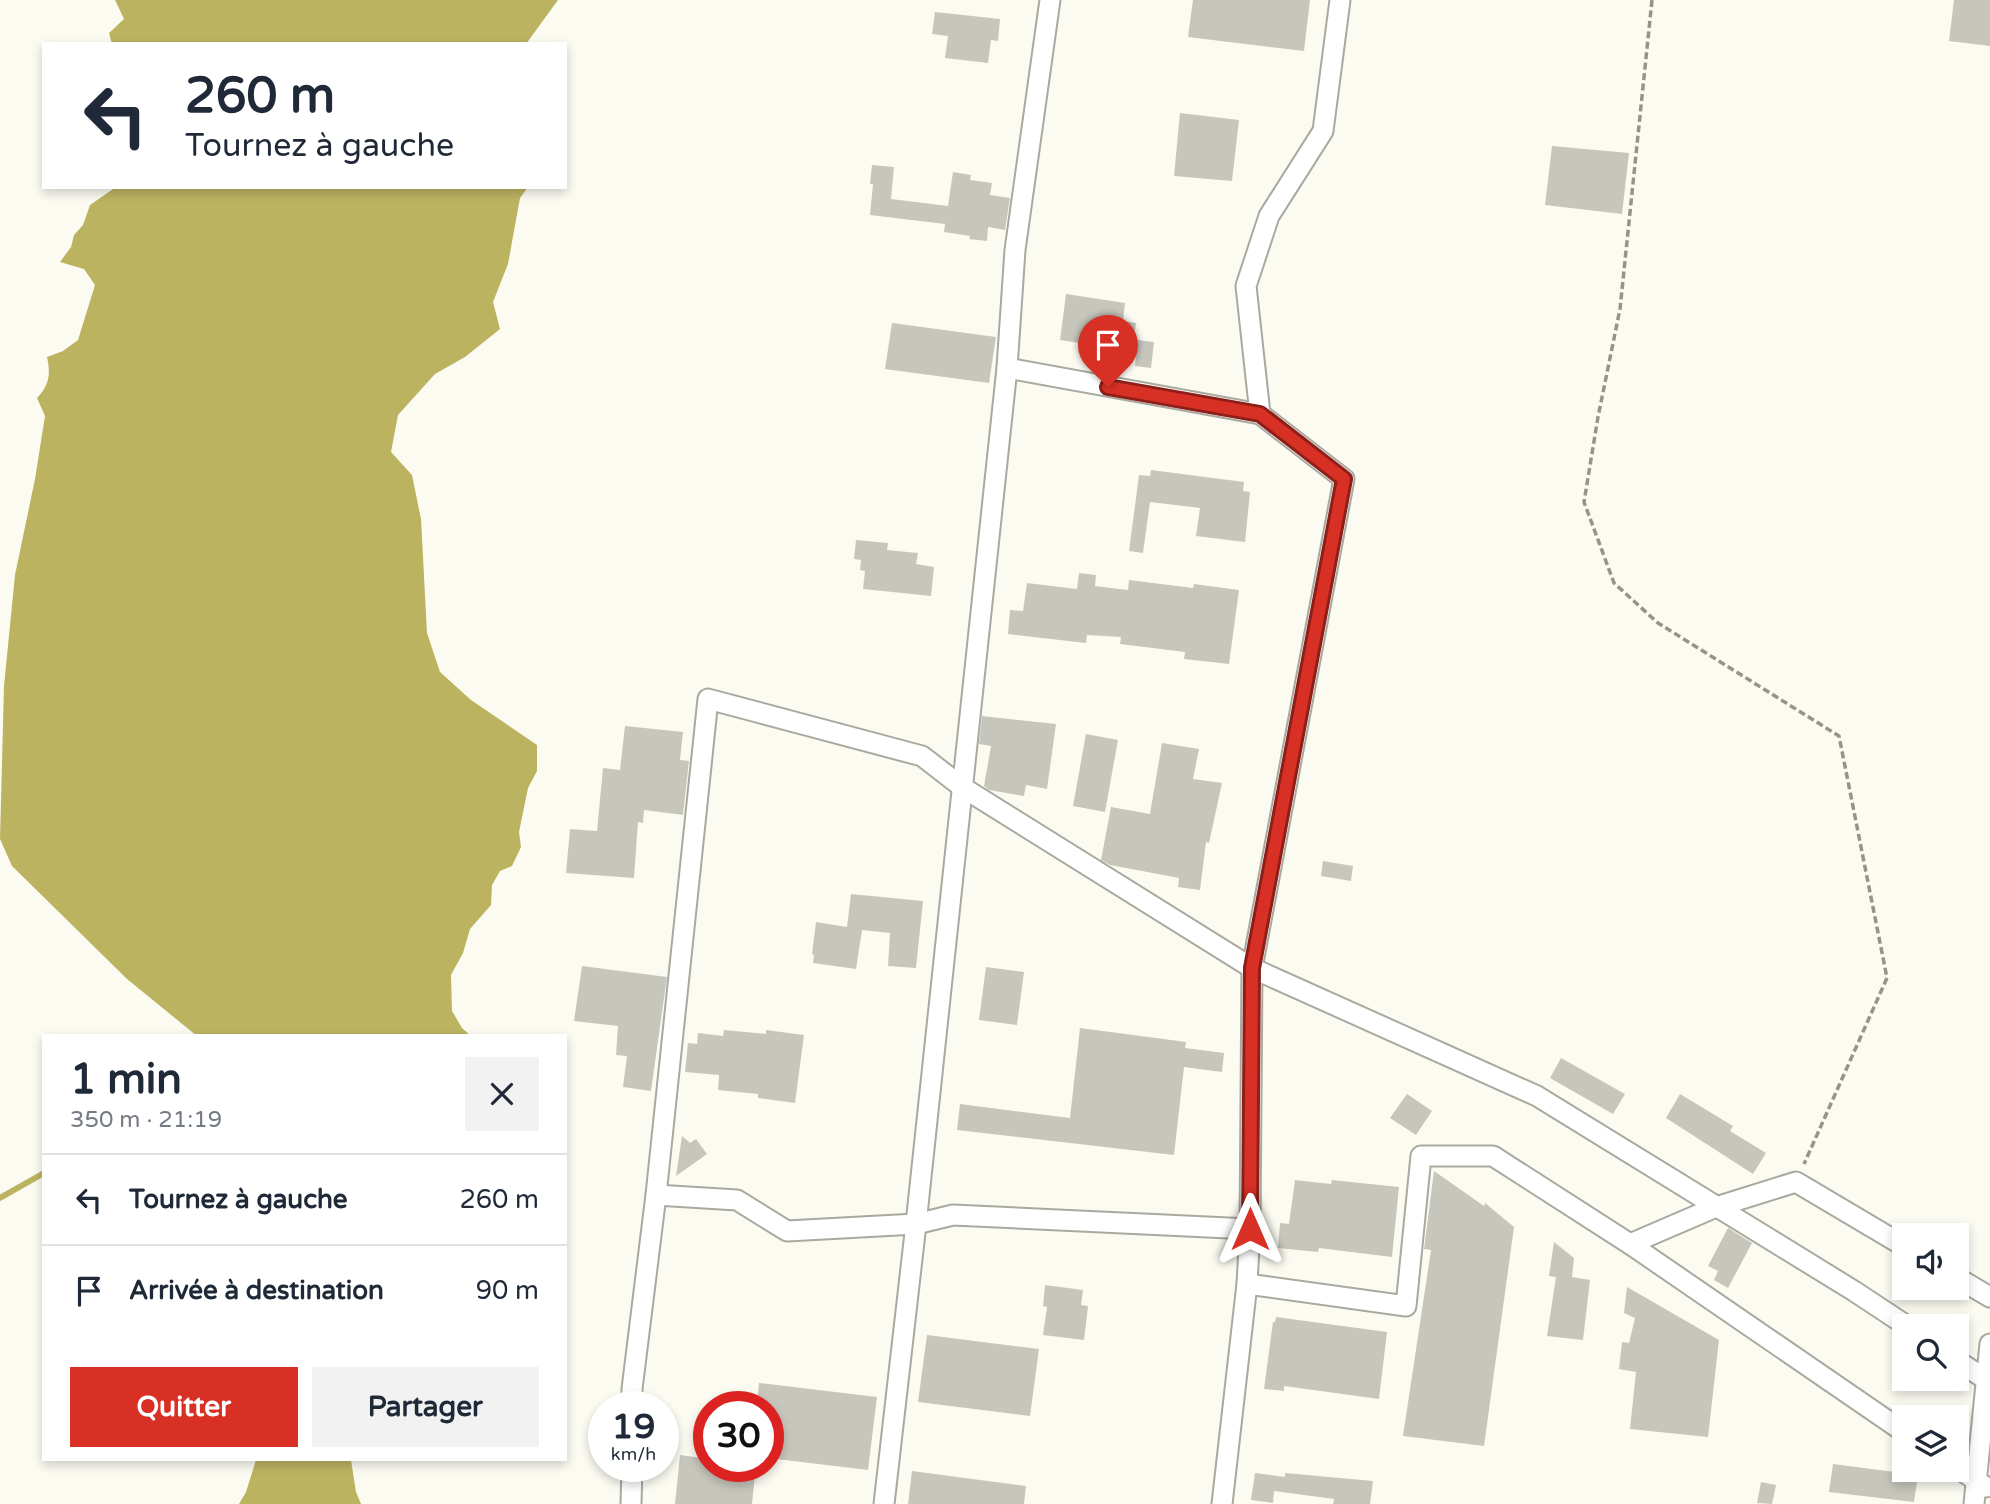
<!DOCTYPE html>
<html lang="fr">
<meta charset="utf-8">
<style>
:root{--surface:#fff;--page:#f2f2f3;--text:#1f2937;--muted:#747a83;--line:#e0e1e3;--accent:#d93025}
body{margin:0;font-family:"Varela Round",sans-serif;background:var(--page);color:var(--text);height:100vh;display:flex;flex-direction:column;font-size:26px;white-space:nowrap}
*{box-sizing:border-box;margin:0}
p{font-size:23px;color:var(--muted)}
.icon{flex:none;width:38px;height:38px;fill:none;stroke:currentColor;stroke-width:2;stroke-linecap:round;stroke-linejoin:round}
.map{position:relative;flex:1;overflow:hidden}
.side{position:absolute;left:42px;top:1034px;width:525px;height:427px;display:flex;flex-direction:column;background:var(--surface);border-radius:0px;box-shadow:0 4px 10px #0003}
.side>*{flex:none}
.guide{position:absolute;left:42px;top:42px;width:525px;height:147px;border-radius:0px;box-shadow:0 4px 10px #0003;background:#fff;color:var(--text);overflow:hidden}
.tools{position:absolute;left:1892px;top:1223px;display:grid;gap:14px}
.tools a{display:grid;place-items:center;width:77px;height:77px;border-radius:0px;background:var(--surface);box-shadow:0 4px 10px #0003;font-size:35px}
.speed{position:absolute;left:588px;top:1391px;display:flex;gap:14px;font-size:35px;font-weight:700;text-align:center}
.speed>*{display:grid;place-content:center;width:91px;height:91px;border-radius:50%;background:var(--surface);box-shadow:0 4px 10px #0003;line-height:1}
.speed small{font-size:18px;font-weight:400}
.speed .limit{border:10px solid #d22;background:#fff;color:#111}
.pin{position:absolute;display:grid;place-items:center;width:60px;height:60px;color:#fff;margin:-72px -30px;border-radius:50% 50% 50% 0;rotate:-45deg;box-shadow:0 0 7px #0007}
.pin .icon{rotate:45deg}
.me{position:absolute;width:77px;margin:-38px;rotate:0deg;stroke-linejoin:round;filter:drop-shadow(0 0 5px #0008)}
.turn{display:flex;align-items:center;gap:24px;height:147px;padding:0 28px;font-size:32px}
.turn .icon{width:91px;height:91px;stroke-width:2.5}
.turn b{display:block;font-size:49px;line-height:60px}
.round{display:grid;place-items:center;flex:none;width:74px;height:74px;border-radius:0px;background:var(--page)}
.summary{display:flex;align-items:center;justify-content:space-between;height:119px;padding:0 28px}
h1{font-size:42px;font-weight:800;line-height:52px}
.button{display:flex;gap:14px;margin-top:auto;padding:14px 28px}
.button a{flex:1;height:80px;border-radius:0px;background:var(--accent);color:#fff;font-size:28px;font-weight:800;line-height:80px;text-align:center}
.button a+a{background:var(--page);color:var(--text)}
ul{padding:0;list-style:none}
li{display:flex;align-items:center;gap:21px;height:91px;padding:0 28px;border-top:2px solid var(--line)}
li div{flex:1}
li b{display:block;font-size:26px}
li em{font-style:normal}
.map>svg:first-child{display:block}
.water{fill:#bcb361}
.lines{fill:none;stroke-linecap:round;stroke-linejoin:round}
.stream{stroke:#bcb361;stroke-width:6}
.building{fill:#c7c6bd}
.street-casing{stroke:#a9a9a0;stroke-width:23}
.path{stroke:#94948d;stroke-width:3.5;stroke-dasharray:7 3.5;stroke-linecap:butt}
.street{stroke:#fff;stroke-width:19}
.route-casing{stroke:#8d1f18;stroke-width:18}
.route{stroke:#d93025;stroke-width:12}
</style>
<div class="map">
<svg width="1990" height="1504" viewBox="0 0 1990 1504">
<rect width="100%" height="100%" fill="#fcfbf2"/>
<!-- water -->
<g class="water">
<path d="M115 0H558L526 44H112L109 33 124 19Z"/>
<path d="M116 187H528L520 198 508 264 493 302 500 329 465 357 435 374 398 415 391 452 412 475 421 519 427 633 440 672 471 700 537 745V771L528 788 519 832 521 847 512 866 500 871 492 885 491 905 470 929 463 953 451 975 452 1011 462 1028 471 1036H197L127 979 12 866 0 839 4 686 15 575 35 479 45 416 37 398C49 385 51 375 47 357L63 351 78 340 95 285 84 269 60 262 71 247 74 235 83 225 90 205Z"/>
<path d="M256 1460H351L356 1492 361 1504H239L246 1492Z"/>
</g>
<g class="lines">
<!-- stream -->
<path class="stream" d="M0 1198 44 1173"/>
</g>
<!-- building -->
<g class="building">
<path d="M1193 0H1310L1304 51 1188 37Z"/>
<path d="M1954 0H1990V46L1949 41Z"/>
<path d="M935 12 1000 19 998 41 991 40 988 63 945 58 948 36 932 34Z"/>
<path d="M1180 113 1239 120 1232 181 1174 176Z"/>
<path d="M1552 146 1629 153 1622 214 1545 205Z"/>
<path d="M872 165 894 167 891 199 948 206 953 172 971 175 970 180 992 183 990 195 1010 198 1005 230 988 227 987 241 969 239 970 236 944 232 945 224 870 215 873 184H870Z"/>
<path d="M1066 294 1125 303 1123 321 1136 323 1132 351 1060 340Z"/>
<path d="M892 323 996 337 989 383 885 369Z"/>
<path d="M1138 340 1154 342 1151 368 1135 366Z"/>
<path d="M1151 470 1244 482 1243 491 1250 492 1245 542 1196 536 1200 508 1150 502 1143 553 1129 551 1139 475 1150 476Z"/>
<path d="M856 540 888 543 887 550 918 553 916 564 934 567 931 596 863 589 865 571 860 570 861 560 854 559Z"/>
<path d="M1079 573 1096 575 1095 586 1128 590 1129 580 1193 588 1194 584 1239 590 1229 664 1184 659 1185 652 1120 644 1121 637 1087 635 1086 643 1008 634 1010 610 1023 611 1027 583 1077 589Z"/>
<path d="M982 716 1056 724 1047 789 1026 785 1024 796 989 790 984 786 991 746 979 744Z"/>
<path d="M625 726 683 732 680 760 689 761 683 815 644 810 643 823 638 822 634 878 566 873 570 829 597 831 603 768 620 770Z"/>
<path d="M1086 734 1118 740 1105 812 1073 806Z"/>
<path d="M1162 743 1199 749 1193 779 1222 783 1209 843 1206 842 1200 890 1178 887 1179 878 1110 865 1101 860 1111 807 1150 814Z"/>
<path d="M1323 861 1353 866 1351 881 1321 876Z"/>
<path d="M851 894 923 901 916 968 888 966 890 933 862 930 856 969 813 963 814 955 812 954 816 922 847 927Z"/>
<path d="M582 966 667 977 651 1091 623 1087 627 1056 616 1055 618 1026 574 1021Z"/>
<path d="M986 967 1024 972 1017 1025 979 1020Z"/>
<path d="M1080 1028 1186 1042 1185 1048 1224 1053 1222 1072 1184 1067 1174 1155 957 1130 960 1104 1070 1118Z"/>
<path d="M724 1030 766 1034V1030L804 1035 795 1103 758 1098V1094L718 1090 719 1075 685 1072 688 1043 697 1044 698 1033 723 1036Z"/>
<path d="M1561 1058 1625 1094 1613 1114 1550 1078Z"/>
<path d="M1407 1094 1432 1111 1416 1135 1390 1118Z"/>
<path d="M1680 1094 1733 1126 1730 1131 1766 1153 1753 1174 1666 1118Z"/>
<path d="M682 1136 690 1143 696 1139 707 1154 676 1176Z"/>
<path d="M1434 1171 1484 1206 1485 1203 1514 1227 1484 1446 1403 1436 1431 1250 1424 1249Z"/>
<path d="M1295 1180 1331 1184 1332 1180 1399 1187 1392 1257 1319 1248 1318 1252 1278 1248 1280 1223 1289 1224Z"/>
<path d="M1728 1228 1752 1243 1728 1288 1714 1280 1718 1271 1708 1266Z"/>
<path d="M1554 1242 1574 1258 1572 1277 1590 1280 1583 1340 1547 1336 1556 1277 1549 1276Z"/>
<path d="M1045 1285 1083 1290 1081 1305 1088 1306 1084 1340 1043 1335 1047 1307 1043 1306Z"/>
<path d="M1627 1287 1719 1340 1708 1437 1630 1429 1636 1372 1619 1369 1622 1342 1629 1343 1635 1318 1624 1313Z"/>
<path d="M1276 1317 1387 1332 1379 1399 1284 1386V1391L1264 1389 1273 1322H1275Z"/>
<path d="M927 1335 1039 1349 1030 1416 918 1402Z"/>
<path d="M759 1383 877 1397 868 1470 768 1458V1407H757Z"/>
<path d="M680 1455 709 1459V1466H756L752 1504H675Z"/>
<path d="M1833 1464 1918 1475 1914 1502 1829 1492Z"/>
<path d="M912 1471 1026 1486 1024 1504H908Z"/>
<path d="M1255 1473 1285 1477V1473L1373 1481 1370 1504H1333L1334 1499 1274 1491 1273 1503 1251 1500Z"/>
<path d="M1761 1482 1776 1485 1772 1504 1757 1503Z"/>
</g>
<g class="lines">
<defs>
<g id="street">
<path d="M1007 368 1260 414"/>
<path d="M656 1195 737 1200 787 1231 916 1224 953 1215 1250 1229"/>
<path d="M1630 1244 1716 1207 1796 1182 1904 1246"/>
<path d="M1956 1277 1990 1297"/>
<path d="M1247 1284 1406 1306 1421 1156H1493L1630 1244 1904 1432"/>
<path d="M1956 1360 1990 1382"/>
<path d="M632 1407V1389L656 1195 708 699 922 756 962 787 1252 968 1537 1096 1854 1291 1907 1326"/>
<path d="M1956 1467 1986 1487"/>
<path d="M631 1504 632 1466"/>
<path d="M884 1504 916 1224 1007 368 1015 250 1050 0"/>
<path d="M1222 1504 1247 1284 1250 1229 1252 968 1344 479 1260 414 1246 286 1269 216 1323 131 1340 0"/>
<path d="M1974 1504 1990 1344"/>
</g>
</defs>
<!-- street casing -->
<use href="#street" class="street-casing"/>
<!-- path -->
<path class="path" d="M1652 0 1620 309 1598 417 1584 502 1614 583 1658 623 1839 736 1887 978 1804 1164"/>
<!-- street -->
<use href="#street" class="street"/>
</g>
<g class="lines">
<defs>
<path id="route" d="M1108 387 1260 414 1344 479 1252 968 1250 1229"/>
</defs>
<!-- route casing -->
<use href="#route" class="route-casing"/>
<!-- route -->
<use href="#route" class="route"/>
</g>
</svg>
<div class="tools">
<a><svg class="icon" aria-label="sound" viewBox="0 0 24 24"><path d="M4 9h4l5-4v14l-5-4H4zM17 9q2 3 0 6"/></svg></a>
<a><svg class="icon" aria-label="search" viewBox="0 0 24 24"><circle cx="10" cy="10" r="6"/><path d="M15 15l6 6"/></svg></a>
<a><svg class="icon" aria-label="layers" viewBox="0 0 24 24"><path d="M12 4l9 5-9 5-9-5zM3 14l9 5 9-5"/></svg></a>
</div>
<div class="speed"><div>19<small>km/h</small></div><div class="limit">30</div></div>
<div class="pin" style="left:1108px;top:387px;background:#d93025"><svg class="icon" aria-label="arrive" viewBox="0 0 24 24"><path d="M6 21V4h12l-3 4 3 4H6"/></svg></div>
<svg class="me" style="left:1250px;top:1229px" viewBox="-20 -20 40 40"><path d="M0-17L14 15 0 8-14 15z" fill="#d93025" stroke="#fff" stroke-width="4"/></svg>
<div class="guide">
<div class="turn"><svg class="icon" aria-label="left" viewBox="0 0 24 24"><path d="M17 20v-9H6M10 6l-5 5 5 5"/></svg><div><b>260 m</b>Tournez à gauche</div></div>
</div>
<section class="side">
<div class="summary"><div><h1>1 min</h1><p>350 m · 21:19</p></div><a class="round"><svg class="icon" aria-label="close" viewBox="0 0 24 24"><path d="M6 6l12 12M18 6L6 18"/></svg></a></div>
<ul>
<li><svg class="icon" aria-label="left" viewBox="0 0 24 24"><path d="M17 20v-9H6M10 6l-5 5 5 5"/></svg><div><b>Tournez à gauche</b></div><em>260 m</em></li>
<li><svg class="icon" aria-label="arrive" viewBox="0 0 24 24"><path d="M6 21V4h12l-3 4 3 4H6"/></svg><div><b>Arrivée à destination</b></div><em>90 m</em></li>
</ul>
<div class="button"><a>Quitter</a><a>Partager</a></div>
</section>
</div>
